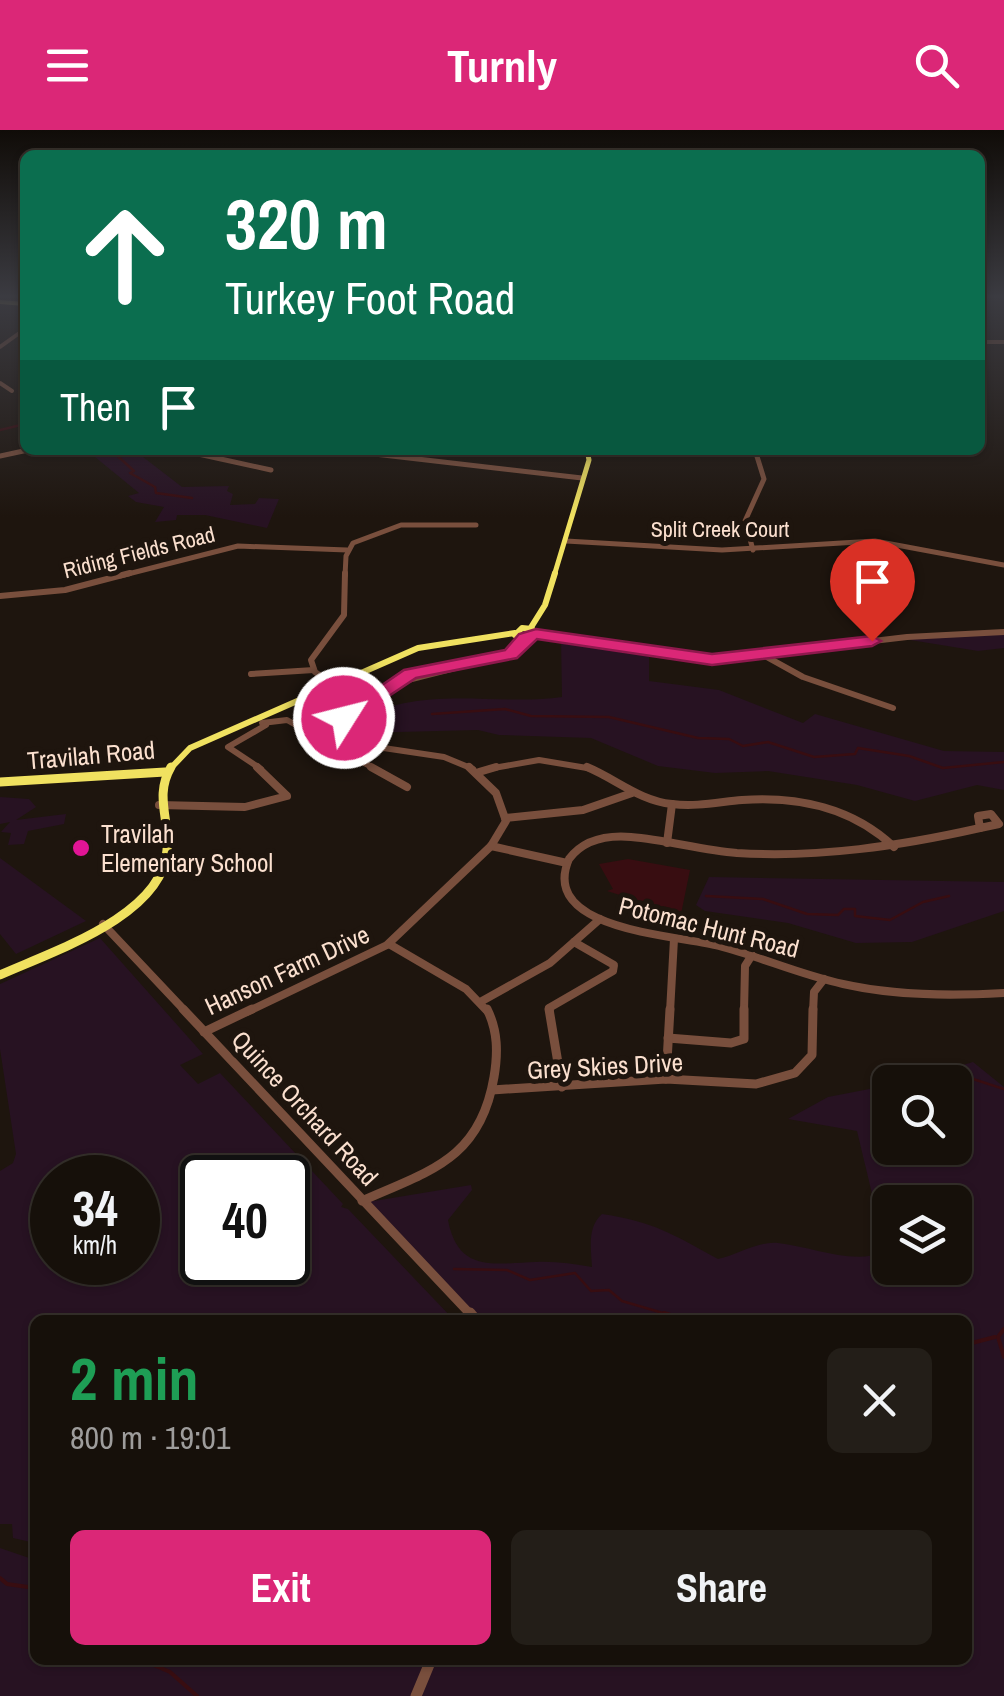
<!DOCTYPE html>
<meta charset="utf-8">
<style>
:root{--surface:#16100a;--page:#231e18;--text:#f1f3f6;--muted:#9e9d9c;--line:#35302b;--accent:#db2777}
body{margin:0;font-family:"Archivo Narrow",sans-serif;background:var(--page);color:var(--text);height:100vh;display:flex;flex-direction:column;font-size:38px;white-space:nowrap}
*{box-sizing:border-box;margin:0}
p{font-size:32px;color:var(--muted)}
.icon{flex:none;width:55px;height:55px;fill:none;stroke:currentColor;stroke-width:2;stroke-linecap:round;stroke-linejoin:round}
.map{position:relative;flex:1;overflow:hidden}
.drawer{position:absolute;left:30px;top:1185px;width:942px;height:350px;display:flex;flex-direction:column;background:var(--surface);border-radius:15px;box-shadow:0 2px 8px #0004,0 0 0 2px var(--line)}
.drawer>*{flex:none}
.banner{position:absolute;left:20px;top:20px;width:965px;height:305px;border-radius:15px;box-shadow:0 2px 8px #0004,0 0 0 2px var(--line);background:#0b6e4f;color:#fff;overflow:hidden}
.tools{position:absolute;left:872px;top:935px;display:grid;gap:20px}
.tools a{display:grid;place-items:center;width:100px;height:100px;border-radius:15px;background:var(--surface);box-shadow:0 2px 8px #0004,0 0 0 2px var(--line);font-size:50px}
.speed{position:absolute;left:30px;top:1025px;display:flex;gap:20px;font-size:50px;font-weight:700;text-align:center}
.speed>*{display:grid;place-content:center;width:130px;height:130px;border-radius:50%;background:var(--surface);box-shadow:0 2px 8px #0004,0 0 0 2px var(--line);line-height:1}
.speed small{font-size:25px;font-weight:400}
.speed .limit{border:5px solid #111;border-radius:15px;background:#fff;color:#111}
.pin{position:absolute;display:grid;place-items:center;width:85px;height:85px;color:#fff;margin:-102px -42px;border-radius:50% 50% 50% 0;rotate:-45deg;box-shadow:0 0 10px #0007}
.pin .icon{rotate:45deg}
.me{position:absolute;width:110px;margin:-55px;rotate:54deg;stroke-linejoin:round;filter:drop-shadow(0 0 8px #0008)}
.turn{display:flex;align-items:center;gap:35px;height:210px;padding:0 40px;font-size:45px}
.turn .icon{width:130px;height:130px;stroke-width:2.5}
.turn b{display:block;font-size:70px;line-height:85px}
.then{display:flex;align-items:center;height:95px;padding:0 40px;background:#0003;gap:20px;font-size:38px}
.round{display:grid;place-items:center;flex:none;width:105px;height:105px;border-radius:15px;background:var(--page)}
.overview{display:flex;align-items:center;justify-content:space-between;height:170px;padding:0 40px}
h1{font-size:60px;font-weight:700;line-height:75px;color:#1e9e55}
.button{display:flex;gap:20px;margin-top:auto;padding:20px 40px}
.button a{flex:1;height:115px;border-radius:15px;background:var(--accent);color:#fff;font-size:40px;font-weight:700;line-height:115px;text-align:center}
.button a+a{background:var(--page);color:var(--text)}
header{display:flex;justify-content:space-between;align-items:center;height:130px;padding:0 40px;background:var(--accent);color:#fff;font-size:45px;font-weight:700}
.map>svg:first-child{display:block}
.green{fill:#271222;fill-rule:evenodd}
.water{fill:#380d11}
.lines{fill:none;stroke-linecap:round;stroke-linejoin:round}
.stream-far1{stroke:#380d11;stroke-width:2.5}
.stream{stroke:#380d11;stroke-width:4}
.minor-far5{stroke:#794f3d;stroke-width:4}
.minor-far4{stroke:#794f3d;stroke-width:5}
.minor-far3{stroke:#794f3d;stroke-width:6}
.minor-far2{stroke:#794f3d;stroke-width:8}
.minor-far1{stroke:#794f3d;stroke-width:9}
.minor{stroke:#794f3d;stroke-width:11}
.major-far3{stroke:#f0e160;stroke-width:4}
.major-far2{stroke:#f0e160;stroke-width:5}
.major-far1{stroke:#f0e160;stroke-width:6}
.major{stroke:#f0e160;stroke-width:9}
.route{fill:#db2777;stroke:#8e194d;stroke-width:2.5}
.poi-dot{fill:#e11596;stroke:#1e150e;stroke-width:4}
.labels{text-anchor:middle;stroke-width:10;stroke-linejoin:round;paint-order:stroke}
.far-street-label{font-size:22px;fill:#fbe0cf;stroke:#1e150e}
.street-label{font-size:25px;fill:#fbe0cf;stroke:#1e150e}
.poi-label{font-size:25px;fill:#fbe0cf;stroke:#1e150e;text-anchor:start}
</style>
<header><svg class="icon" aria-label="menu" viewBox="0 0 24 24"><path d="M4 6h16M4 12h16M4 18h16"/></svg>Turnly<svg class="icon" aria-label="search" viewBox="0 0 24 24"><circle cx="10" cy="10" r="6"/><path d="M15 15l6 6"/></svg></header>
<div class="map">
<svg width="1004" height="1566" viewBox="0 0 1004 1566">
<rect width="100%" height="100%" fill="#1e150e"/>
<!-- green -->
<g class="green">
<path d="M111 320H134L182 357 229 356 227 361 233 364 230 375 255 374 259 368 279 369 267 398 205 385H177L176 390 155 392 164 377 136 372 128 366 139 363 95 327Z"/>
<path d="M1004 502V518L978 521 898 508Z"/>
<path d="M561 509 649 524V551L719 560 803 593 815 584 944 621 1004 622V660L977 655 915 671 857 655 768 641 715 643 658 636 591 608 499 605 478 600 358 603 352 597C409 551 495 577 562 567Z"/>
<path d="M0 667 29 669 36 677 16 690 66 684 64 694 28 701 24 714 8 715 11 703 1 702 10 692 0 694Z"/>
<path d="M0 728 86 791 16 824 0 804Z"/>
<path d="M709 747 1004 752V781L912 812 856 813 788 793 705 781 696 775Z"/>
<path d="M100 808 203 924 180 935 198 954 220 943 343 1074 341 1077 348 1079 454 1190H35V1413L13 1408 12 1394H0V1041L13 1033 16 1024 0 919V854ZM52 1048H138V1132H52ZM202 1048H288V1132H202Z"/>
<path d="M973 932 1004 957V1566H0V1418L35 1430V1530H968V1190H476L360 1069 374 1071 471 1055 472 1060 448 1090C458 1144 496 1133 536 1132 555 1131 573 1134 592 1137 591 1119 587 1097 602 1084 655 1092 672 1104 718 1129 738 1125 757 1111 778 1113 814 1117 850 1135 886 1122L857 1001 788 989 828 967 890 955V1018H955V952H906ZM890 1072H955V1138H890Z"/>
</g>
<!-- water -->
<path class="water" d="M628 729 690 740 681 784 607 761 613 759 599 734Z"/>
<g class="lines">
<!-- stream-far1 -->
<g class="stream-far1">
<path d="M980 180 988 179"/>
<path d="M0 300 25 294"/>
<path d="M111 320 134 341 130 343 155 357 156 363 192 368"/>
<path d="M432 584 505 579 531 586 609 587 698 608 729 609 743 616 768 612 814 627 855 624 858 618 909 626 943 638 1004 632"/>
<path d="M706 766 763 769 807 784 838 785 844 779H855V786L890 790 923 772 949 766"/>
<path d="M955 960 973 949 1004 959"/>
<path d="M883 967H890"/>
<path d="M454 1139 507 1140 530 1150 575 1143 591 1161 609 1160 622 1171 673 1186"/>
</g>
<!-- stream -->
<g class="stream">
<path d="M664 1183 687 1190"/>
<path d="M1004 1199 998 1207 1004 1227"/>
<path d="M968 1214 995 1207"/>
<path d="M0 1448 7 1454 35 1458"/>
<path d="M142 1530 170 1542 197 1566"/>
</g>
<!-- minor-far5 -->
<g class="minor-far5">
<path d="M980 212H1004"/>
<path d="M0 217 25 199"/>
<path d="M0 253 12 261"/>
</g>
<!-- minor-far4 -->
<g class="minor-far4">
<path d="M180 320 271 340"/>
<path d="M340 320 582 348"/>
<path d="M0 326 28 320"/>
<path d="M566 411 722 420 875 411 1004 435"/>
<path d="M753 420 745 391 764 349 755 320"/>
<path d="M120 446 238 416 347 420"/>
<path d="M345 446 346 426 353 413 401 395H476"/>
</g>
<!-- minor-far3 -->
<g class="minor-far3">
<path d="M0 466 65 460 130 443"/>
<path d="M536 504 711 530 907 507 1004 502"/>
<path d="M763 525 803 547 893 578"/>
<path d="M251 544 314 540"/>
<path d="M333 554 315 542 311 530 344 485 345 443"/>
<path d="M262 593 287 590 375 639"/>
<path d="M261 639 228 617 266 595"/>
<path d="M473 639 444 627 350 613 339 603V593L400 552 511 524 525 508"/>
<path d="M488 639 539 630 593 639"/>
</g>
<!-- minor-far2 -->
<g class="minor-far2">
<path d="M371 637 407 657"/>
<path d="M587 637C616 649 640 671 672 674 696 677 719 672 742 670 798 666 853 678 894 717"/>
<path d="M479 642 496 637"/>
<path d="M159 675 245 677 287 666 257 637"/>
<path d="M991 684 999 694 980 698 978 686Z"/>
<path d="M505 688 583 680 632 663"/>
<path d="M980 698C900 716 819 728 737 723 701 720 667 710 631 707 607 705 584 709 569 729 538 801 678 805 719 816 761 827 801 845 843 854 896 866 951 866 1004 863"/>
<path d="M667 713 672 674"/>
<path d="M491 716 567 733"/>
<path d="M103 794 186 882"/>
<path d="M389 814 466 859 488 882"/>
<path d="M482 871 550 833 600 789"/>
<path d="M247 882 387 815 491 716 506 691 496 663 469 637"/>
<path d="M550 882 549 878 613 841 614 835 574 812"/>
<path d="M670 882 674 809"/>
<path d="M744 882 745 836 752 825"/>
<path d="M813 882 814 862 824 849"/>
</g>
<!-- minor-far1 -->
<g class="minor-far1">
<path d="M183 879 472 1186"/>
<path d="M549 879 562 957"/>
<path d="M204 902 252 879"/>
<path d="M668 908 731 913 744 909V879"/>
<path d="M666 949 670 879"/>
<path d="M492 960 666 949 756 954 795 943 812 925 813 879"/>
<path d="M362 1071C429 1041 480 1030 494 947 498 923 498 901 487 879"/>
</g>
<!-- minor -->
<g class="minor">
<path d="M470 1183 476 1190"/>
<path d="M416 1566 431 1530"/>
</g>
<!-- major-far3 -->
<path class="major-far3" d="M0 172 25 174"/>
<!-- major-far2 -->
<path class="major-far2" d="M554 446 589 330 587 320"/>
<!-- major-far1 -->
<g class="major-far1">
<path d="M522 498 532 499 536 504 526 508 515 505Z"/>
<path d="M530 499 545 475 555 443"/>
<path d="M170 639 190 618 418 518 515 503"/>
</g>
<!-- major -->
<g class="major">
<path d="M0 652 165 642"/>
<path d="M0 845C51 822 163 786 167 720 170 689 154 666 171 637"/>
</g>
</g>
<!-- sky -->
<linearGradient id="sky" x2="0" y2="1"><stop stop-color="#100c08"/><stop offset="0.43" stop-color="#3b3b41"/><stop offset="1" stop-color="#3b3b41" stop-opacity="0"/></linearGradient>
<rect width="1004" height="387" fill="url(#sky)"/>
<!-- route -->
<path class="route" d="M536 499 712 524 872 506 881 511 872 516 712 535 537 509 517 528 416 548 350 592 334 588 404 540 505 520 519 504Z"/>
<!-- markers -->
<circle class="poi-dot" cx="81" cy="718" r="10"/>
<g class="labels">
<!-- far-street labels -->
<g class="far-street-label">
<text x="720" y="407">Split Creek Court</text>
<text transform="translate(139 422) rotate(-14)" y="8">Riding Fields Road</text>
</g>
<!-- street labels -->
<g class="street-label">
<text transform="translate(91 625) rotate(-5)" y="9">Travilah Road</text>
<text transform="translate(709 797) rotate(14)" y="9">Potomac Hunt Road</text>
<text transform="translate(287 840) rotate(-25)" y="9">Hanson Farm Drive</text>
<text transform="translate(605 936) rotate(-3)" y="9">Grey Skies Drive</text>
<text transform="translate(305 978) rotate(47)" y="9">Quince Orchard Road</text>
</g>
<!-- poi labels -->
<g class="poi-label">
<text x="101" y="713">Travilah<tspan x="101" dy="29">Elementary School</tspan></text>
</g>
</g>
</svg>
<div class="tools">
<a><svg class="icon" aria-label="search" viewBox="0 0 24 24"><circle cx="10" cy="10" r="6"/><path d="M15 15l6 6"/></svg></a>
<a><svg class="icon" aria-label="layers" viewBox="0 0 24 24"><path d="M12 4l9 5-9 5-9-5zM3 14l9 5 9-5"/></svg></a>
</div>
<div class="speed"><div>34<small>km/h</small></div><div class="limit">40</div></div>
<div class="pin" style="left:872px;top:511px;background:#d93025"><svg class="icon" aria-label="arrive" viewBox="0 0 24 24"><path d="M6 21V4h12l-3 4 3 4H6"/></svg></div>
<svg class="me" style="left:344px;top:588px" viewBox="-20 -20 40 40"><circle r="17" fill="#db2777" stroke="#fff" stroke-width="3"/><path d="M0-11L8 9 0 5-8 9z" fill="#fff"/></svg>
<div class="banner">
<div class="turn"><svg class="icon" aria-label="ahead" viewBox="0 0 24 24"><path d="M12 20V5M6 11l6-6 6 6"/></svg><div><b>320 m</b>Turkey Foot Road</div></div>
<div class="then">Then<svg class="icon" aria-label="arrive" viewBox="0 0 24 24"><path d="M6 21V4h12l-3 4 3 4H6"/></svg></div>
</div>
<section class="drawer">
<div class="overview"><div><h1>2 min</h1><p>800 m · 19:01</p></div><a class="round"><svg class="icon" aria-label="close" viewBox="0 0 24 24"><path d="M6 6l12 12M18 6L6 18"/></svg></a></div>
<div class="button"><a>Exit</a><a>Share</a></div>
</section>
</div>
